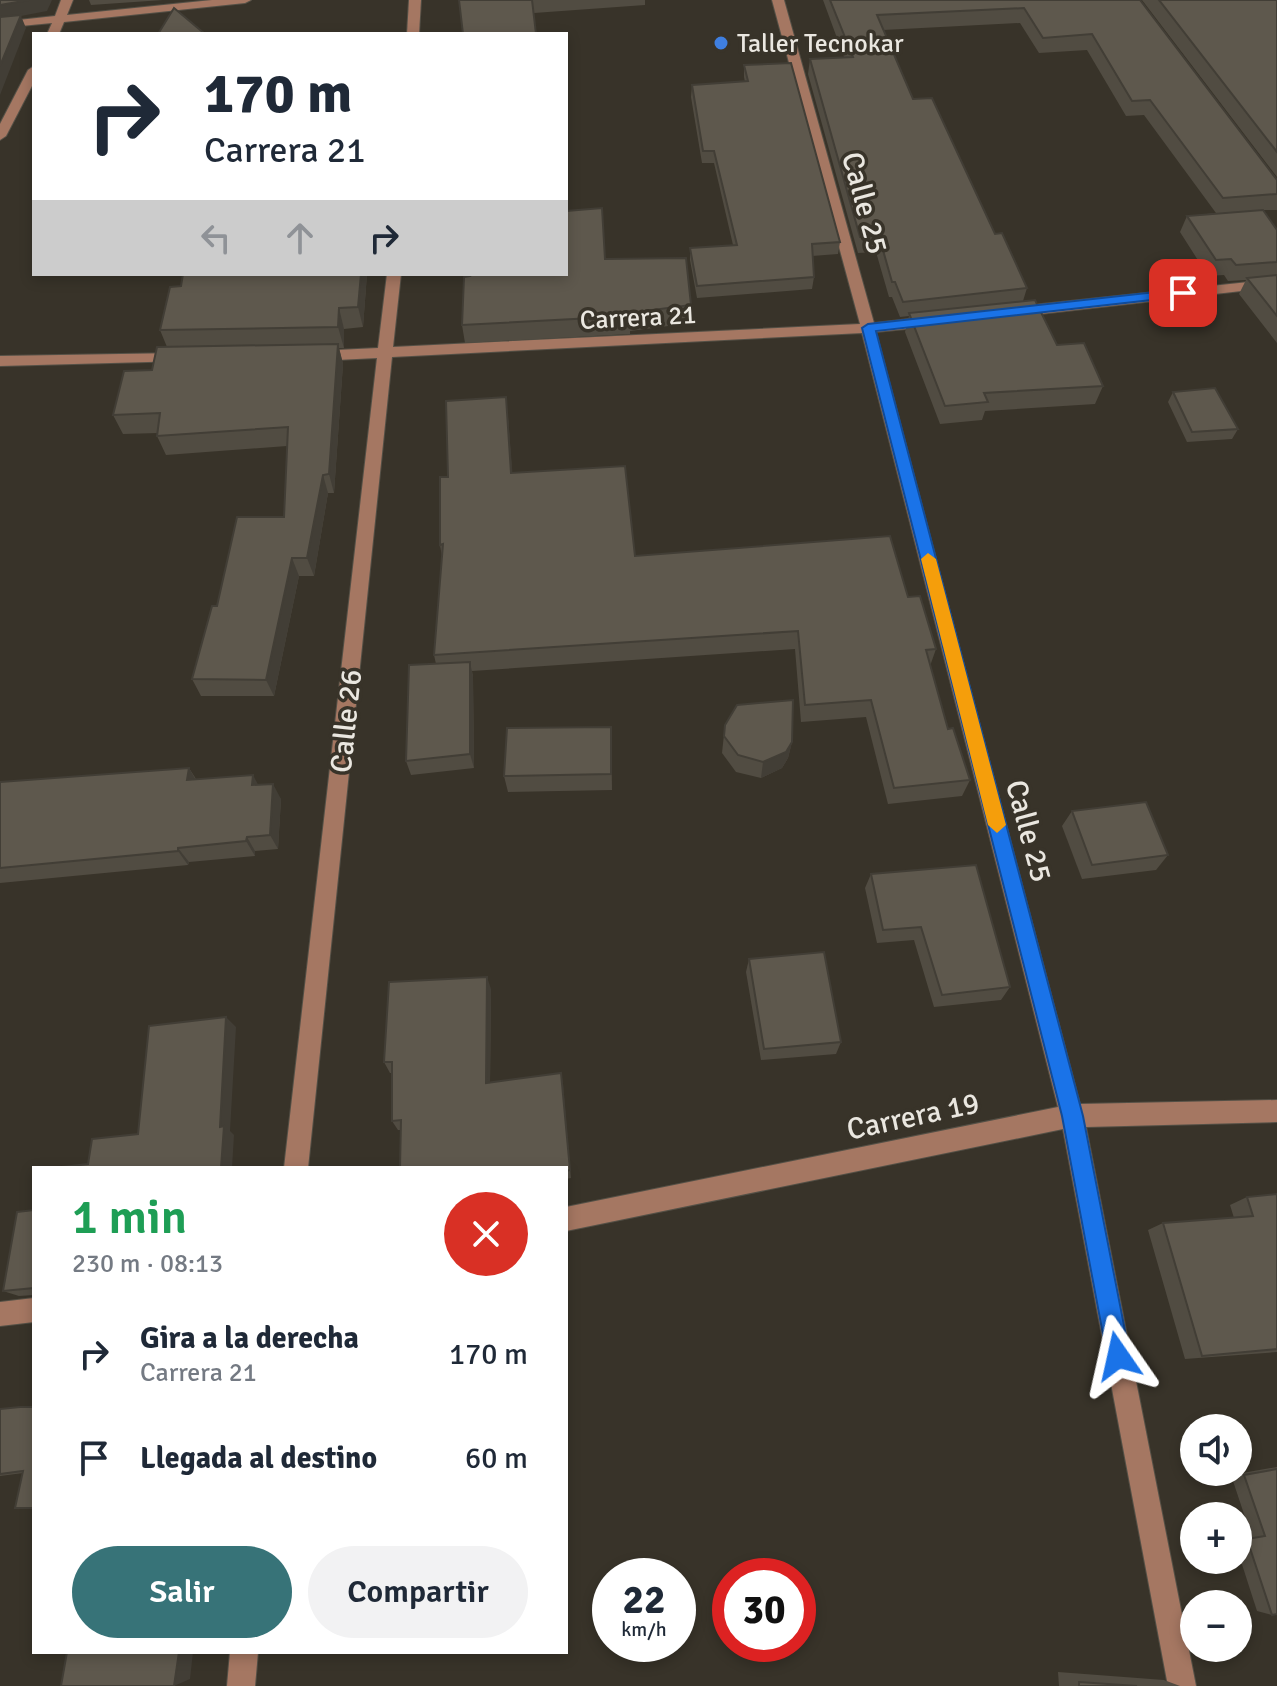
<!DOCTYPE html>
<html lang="es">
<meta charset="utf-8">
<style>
:root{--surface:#fff;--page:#f2f2f3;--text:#1f2937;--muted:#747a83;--accent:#377378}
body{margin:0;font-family:Signika,sans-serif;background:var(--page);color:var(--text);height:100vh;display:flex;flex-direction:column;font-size:30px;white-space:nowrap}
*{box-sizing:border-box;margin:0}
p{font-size:26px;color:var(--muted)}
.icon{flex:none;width:44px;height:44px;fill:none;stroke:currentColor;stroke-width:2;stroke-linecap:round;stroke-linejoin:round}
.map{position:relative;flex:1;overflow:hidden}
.sheet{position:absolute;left:32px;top:1166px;width:536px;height:488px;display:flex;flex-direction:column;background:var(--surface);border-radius:0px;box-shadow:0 4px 12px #0003}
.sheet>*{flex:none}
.guide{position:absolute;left:32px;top:32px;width:536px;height:244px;border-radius:0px;box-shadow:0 4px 12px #0003;background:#fff;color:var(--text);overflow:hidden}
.buttons{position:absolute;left:1180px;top:1414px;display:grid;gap:16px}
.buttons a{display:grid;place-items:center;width:72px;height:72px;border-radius:50%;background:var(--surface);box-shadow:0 4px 12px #0003;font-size:40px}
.speed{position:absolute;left:592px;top:1558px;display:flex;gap:16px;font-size:40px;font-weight:700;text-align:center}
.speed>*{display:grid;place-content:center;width:104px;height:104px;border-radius:50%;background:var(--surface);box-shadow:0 4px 12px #0003;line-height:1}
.speed small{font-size:20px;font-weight:400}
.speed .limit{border:12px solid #d22;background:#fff;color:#111}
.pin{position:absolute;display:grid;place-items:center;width:68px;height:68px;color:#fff;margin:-34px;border-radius:16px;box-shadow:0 4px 12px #0006}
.me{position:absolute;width:88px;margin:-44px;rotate:349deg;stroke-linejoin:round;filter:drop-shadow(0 0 6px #0008)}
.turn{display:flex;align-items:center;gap:28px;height:168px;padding:0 40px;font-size:36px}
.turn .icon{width:104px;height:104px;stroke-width:2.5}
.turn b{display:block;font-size:56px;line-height:68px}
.lanes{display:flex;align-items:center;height:76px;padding:0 40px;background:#0003;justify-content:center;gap:40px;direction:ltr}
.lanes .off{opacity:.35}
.round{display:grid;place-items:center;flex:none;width:84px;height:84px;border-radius:42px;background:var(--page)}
.head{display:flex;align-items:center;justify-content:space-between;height:136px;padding:0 40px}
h1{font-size:48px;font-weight:600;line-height:60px;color:#1e9e55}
.cta{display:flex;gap:16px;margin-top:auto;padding:16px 40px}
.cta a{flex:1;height:92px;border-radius:48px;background:var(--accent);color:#fff;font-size:32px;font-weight:600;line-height:92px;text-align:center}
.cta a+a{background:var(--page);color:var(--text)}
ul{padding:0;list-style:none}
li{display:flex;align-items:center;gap:24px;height:104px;padding:0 40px}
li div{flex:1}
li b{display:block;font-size:30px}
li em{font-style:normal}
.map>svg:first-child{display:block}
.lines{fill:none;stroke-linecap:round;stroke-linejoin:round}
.minor-casing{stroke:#545046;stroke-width:2}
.minor{fill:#a57762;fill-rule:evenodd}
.wall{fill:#514c42}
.shaded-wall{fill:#423e36}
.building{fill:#5e584d;stroke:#423e36;stroke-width:2}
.route{fill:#1a73e8;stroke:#114b97;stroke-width:2}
.slow{fill:#f59e0b}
.shop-dot{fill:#3f7fe0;stroke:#383329;stroke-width:3}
.labels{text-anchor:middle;stroke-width:7;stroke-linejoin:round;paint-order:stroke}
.far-poi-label{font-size:26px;fill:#eae7e0;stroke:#383329;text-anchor:start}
.far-street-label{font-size:26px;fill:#eae7e0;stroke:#383329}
.street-label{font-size:30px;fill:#eae7e0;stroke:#383329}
</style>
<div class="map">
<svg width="1277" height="1686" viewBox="0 0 1277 1686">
<rect width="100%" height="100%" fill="#383329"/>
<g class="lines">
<defs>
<g id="minor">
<path d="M61 0H73L67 15 212 0H251L245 3 64 22 59 34H47L52 23 0 28V22L55 16Z"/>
<path d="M409 0H421L419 34H407Z"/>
<path d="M772 0H784L874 323 935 316 942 321 935 326 876 332 1080 1104 1277 1100V1122L1086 1127 1196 1686H1168L1063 1129 566 1231V1207L1058 1107 862 333 392 357 308 1168H284L377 358 316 361 309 356 316 351 378 348 387 274H401L393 347 860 324Z"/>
<path d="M34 66V82L6 136 0 140V124L28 70Z"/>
<path d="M1277 279V287L1014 317 1007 312 1014 307Z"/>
<path d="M180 353 187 358 185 361 0 366V356Z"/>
<path d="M34 1298V1322L0 1326V1302Z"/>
<path d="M230 1652H258L255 1686H227Z"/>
</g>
</defs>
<!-- minor casing -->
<use href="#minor" class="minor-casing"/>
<!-- minor -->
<use href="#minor" class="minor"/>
</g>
<!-- wall -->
<g class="wall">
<path d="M89 0H163L91 5Z"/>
<path d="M459 0H645V5L534 13Z"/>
<path d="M823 0H1140L1277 180V210H1263L1277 230V343L1239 294 1246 280 1228 281 1224 275 1208 276 1180 232 1187 216 1216 213 1144 115 1126 116 1087 50 1039 53 1020 23 883 30 913 99 1027 288 1023 301 1057 345 1103 386 1095 404 985 411 982 420 940 424 905 332 909 316 900 317 892 297H889L876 252 858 253 808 74 810 59 844 57Z"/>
<path d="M1142 0H1277V177Z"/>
<path d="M744 65 840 242 838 254 812 256 814 277 812 289 697 298 690 260V248L733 245 714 163H702L691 97 692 85 745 82 744 77Z"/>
<path d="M605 259 691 305V323L630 331V334L465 343 462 325Z"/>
<path d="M367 274 363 327 344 329V348H339L343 364 334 493H328L314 576H299L274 696H201L192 679 217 606 284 517 287 446 166 455 157 436 158 433 123 434 113 415 152 370 167 347 160 330Z"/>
<path d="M1173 392 1238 429 1232 439 1187 442 1168 402Z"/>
<path d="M508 417 512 473 635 556 908 597 936 649 930 666 948 729 970 780 962 796 888 804 866 717 801 722 795 649 472 671 473 677 474 768 411 775 406 761 436 664 434 655 442 557 440 545 448 477Z"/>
<path d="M725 725 792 742 788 758 782 768 761 778 736 772 722 753Z"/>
<path d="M611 727 612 790 508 792 504 776Z"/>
<path d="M189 768 196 779 258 785 281 799 278 849 255 851V856L189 862 188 865 0 883V782Z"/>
<path d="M1072 811 1168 855 1156 870 1082 879 1062 826Z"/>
<path d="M871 874 1010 987 1001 1000 934 1007 914 940 877 943 865 888Z"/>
<path d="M749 959 841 1042 836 1054 761 1060 746 972Z"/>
<path d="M491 989 490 1083 561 1073 571 1178 566 1179V1168L401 1130H398L392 1121V1073H390L384 1062Z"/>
<path d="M1277 1194V1352L1185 1359 1148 1230 1163 1223 1234 1218 1230 1205 1247 1197Z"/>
<path d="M34 1210V1295L19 1296 3 1291Z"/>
<path d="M20 1407 23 1473 0 1476V1409Z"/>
<path d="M1277 1467V1614L1272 1615 1257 1611 1238 1552V1537L1251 1535 1231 1475Z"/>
<path d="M1058 1672 1164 1680 1180 1686H1059Z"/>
</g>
<!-- shaded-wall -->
<g class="shaded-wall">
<path d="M29 0H52L47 11 21 16 26 28 0 95V5Z"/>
<path d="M361 274H367L363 327 358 307Z"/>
<path d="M339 308 344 329V348L338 327Z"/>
<path d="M338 344 343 364 334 493 329 474Z"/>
<path d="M506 397 508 417 514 492 511 473Z"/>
<path d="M323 475 328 493 314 576 307 558Z"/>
<path d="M292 558 299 576 274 696 266 680Z"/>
<path d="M470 662 473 677 474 768 470 754Z"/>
<path d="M792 742 788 758 782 768 761 778 763 762Z"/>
<path d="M189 768 198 784 187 780Z"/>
<path d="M253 775 261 790 252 785Z"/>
<path d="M273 784 281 799 278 849 270 835Z"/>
<path d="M247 837 255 851V856L246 841Z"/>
<path d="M178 848 189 862 188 865 178 851Z"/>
<path d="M487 977 491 989 490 1093 486 1083Z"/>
<path d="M226 1017 236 1027 230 1131 234 1135 232 1168H221L220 1127Z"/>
<path d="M561 1073 563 1083 571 1178 570 1170Z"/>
<path d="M179 1652H193L190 1679 174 1686Z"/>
</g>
<!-- building -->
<g class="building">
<path d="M0 0H29L0 5Z"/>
<path d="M459 0H532L536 34H463Z"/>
<path d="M830 0H1140L1277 180V194L1223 198 1150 100 1132 101 1092 34 1043 38 1024 8 877 15 913 99 932 98 995 234 1002 233 1027 288 903 302 895 282H892L879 236 860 237 810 59 853 57Z"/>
<path d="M1159 0H1277V152Z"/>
<path d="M174 8 205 34H158Z"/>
<path d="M21 15 0 66V17Z"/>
<path d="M791 63 840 242 812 244 814 277 697 286 690 248 737 245 714 151H703L692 85 748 81 744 65Z"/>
<path d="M602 208 605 259 686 258 691 305 629 313 630 316 462 325 464 277 470 276 469 274H566V211Z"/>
<path d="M1263 210 1277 230V262L1236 265 1231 259 1216 260 1187 216Z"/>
<path d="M183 274H361L358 307 339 308 338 327 160 330 170 287 181 286Z"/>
<path d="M1277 275V316L1247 278Z"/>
<path d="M1035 300 1057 345 1084 343 1103 386 984 393 988 402 945 406 909 313Z"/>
<path d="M338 344 329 474 323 475 307 558H292L266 680 192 679 212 606H217L237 517H284L288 427 157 436 160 413 113 415 124 371 152 370 157 347Z"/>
<path d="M1215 388 1238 429 1192 432 1173 392Z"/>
<path d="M506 397 511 473 625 466 635 556 890 536 908 597 920 596 936 649 926 650 948 729 953 728 970 780 894 788 871 700 805 705 798 631 434 655 443 544 440 545V477H448L446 401Z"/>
<path d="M470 662V754L406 761 409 665Z"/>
<path d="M793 700 792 742 786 752 763 762 738 755 724 736 725 725 737 705Z"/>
<path d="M611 727V774L504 776 507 728Z"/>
<path d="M189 768 187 780 253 775 252 785 273 784 270 835 247 837 246 841 178 848V851L0 868V782Z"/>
<path d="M1146 802 1168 855 1092 865 1072 811Z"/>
<path d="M976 865 1010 987 942 995 921 927 883 930 871 874Z"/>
<path d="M824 952 841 1042 764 1049 749 959Z"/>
<path d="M487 977 486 1083 561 1073 570 1170 566 1171V1168H400L401 1120 392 1121V1062H384L389 982Z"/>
<path d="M226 1017 220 1127 224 1126 221 1168H53L88 1164 92 1139 138 1134 149 1026Z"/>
<path d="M1277 1194V1349L1202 1356 1163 1223 1253 1216 1247 1197Z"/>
<path d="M34 1210V1288L3 1291 17 1212Z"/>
<path d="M20 1407H34V1508H15L23 1471 0 1474V1409Z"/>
<path d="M1277 1469V1614L1272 1615 1247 1539 1265 1536 1244 1475Z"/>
<path d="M67 1652H179L174 1686H61Z"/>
<path d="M1079 1682 1137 1686H1079Z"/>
</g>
<!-- route -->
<path class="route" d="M1183 289 1187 290V296L876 331 1083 1116 1130 1356 1127 1364 1118 1368 1110 1364 1107 1356 1062 1116 862 328 868 324Z"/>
<!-- slow -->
<path class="slow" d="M928 553 936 559 1006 825 997 833 988 825 921 559Z"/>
<!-- markers -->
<circle class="shop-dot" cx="721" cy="43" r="8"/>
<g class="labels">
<!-- far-poi labels -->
<g class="far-poi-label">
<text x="737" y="52">Taller Tecnokar</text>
</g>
<!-- far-street labels -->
<g class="far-street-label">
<text transform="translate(638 317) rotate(-3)" y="9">Carrera 21</text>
</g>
<!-- street labels -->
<g class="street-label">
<text transform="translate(865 203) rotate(75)" y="10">Calle 25</text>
<text transform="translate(346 721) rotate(-84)" y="10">Calle 26</text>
<text transform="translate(1029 831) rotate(75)" y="10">Calle 25</text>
<text transform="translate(913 1116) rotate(-12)" y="10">Carrera 19</text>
</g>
</g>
</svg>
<div class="buttons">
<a><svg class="icon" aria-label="sound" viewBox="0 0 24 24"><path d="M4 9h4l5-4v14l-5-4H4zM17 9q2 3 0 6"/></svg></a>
<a>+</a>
<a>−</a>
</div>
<div class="speed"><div>22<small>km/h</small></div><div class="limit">30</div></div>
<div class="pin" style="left:1183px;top:293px;background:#d93025"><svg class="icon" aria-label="arrive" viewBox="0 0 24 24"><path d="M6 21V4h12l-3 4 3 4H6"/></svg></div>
<svg class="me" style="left:1118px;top:1356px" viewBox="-20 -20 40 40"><path d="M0-17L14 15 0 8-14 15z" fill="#1a73e8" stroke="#fff" stroke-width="4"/></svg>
<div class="guide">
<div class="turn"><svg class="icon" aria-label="right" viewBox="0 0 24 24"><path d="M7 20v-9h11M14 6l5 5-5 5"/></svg><div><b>170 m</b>Carrera 21</div></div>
<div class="lanes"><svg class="icon off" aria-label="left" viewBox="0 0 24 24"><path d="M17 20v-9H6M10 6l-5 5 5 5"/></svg><svg class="icon off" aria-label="ahead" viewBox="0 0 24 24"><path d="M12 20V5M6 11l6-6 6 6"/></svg><svg class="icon" aria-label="right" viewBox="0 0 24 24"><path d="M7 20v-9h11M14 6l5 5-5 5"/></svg></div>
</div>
<section class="sheet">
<div class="head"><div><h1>1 min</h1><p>230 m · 08:13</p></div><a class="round" style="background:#d93025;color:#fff"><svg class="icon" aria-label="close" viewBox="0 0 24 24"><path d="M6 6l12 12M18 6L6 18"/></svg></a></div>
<ul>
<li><svg class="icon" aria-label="right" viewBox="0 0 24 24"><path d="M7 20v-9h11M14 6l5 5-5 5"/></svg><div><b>Gira a la derecha</b><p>Carrera 21</p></div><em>170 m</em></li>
<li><svg class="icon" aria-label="arrive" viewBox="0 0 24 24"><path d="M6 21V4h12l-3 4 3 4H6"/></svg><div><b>Llegada al destino</b></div><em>60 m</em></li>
</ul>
<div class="cta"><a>Salir</a><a>Compartir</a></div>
</section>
</div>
